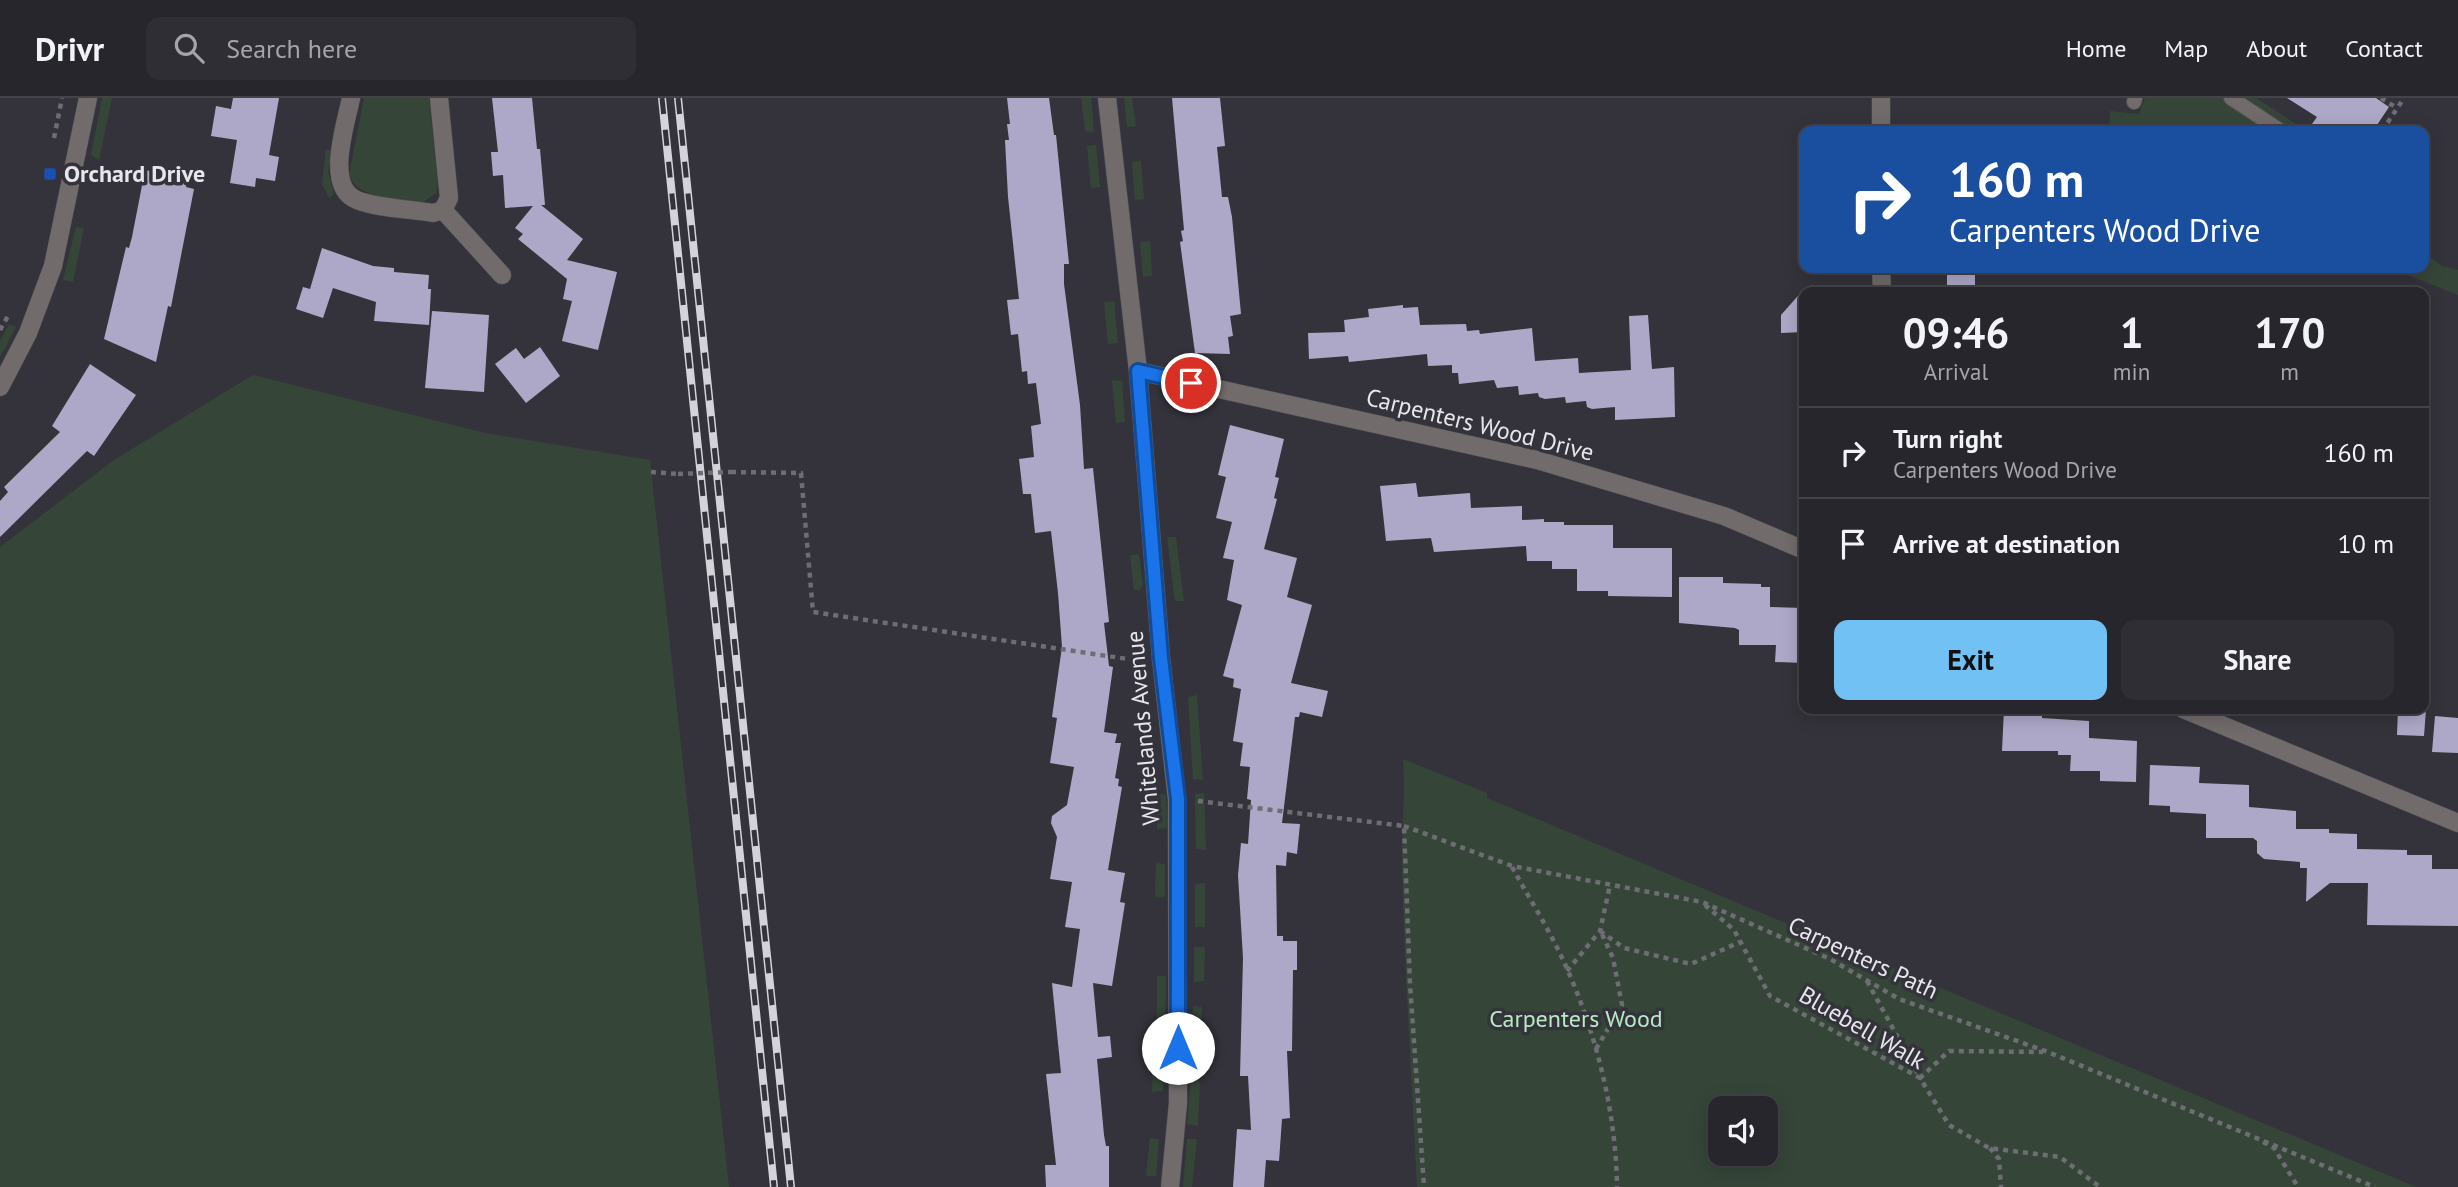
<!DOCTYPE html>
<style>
:root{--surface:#27262c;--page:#2f2e34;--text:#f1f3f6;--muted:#a4a5a9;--line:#434348;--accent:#71c1f4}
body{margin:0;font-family:"PT Sans",sans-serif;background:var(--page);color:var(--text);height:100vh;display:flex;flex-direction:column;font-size:26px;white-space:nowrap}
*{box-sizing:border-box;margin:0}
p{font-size:23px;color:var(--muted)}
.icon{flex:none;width:38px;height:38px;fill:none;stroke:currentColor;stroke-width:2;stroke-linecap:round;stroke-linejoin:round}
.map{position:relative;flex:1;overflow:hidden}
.details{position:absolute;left:1799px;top:189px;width:630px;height:427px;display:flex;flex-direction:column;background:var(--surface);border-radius:14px;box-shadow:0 4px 18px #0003,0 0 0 2px var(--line)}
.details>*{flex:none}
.banner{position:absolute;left:1799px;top:28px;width:630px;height:147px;border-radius:14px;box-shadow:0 4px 18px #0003,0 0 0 2px var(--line);background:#1a4fa0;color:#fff;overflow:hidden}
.controls{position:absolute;left:1708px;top:998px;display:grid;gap:14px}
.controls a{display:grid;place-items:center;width:70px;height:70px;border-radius:14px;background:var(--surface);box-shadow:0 4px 18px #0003,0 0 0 2px var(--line);font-size:35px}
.pin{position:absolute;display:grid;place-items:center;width:60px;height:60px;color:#fff;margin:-30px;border:4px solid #fff;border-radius:50%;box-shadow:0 2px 7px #0007}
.me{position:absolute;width:77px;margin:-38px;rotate:0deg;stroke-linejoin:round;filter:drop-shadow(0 0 5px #0008)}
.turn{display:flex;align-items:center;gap:24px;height:147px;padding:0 35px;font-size:32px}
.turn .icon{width:91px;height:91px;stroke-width:2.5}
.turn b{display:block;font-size:49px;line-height:60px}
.eta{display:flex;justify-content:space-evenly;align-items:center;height:119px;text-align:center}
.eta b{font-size:42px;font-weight:800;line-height:49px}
.action{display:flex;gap:14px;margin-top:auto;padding:14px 35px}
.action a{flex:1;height:80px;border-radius:14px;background:var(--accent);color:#111;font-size:28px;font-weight:800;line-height:80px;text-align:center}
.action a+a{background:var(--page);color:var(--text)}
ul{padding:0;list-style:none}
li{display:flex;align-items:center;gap:21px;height:91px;padding:0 35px;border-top:2px solid var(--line)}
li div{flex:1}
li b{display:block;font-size:26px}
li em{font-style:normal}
header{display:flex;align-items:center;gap:42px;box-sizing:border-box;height:98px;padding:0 35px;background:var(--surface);border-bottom:2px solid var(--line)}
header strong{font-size:33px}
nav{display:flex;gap:38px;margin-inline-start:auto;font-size:24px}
.search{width:490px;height:63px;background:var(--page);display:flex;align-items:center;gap:18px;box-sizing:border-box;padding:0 24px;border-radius:14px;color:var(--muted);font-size:26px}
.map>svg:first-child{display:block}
.green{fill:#354639;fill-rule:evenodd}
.building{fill:#aea8c8}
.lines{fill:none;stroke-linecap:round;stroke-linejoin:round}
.service-casing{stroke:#515057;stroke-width:16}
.minor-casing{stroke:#515057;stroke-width:19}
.tertiary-casing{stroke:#515057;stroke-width:19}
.path{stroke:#6e6d74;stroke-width:4.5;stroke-dasharray:5 5;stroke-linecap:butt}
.service{stroke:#716b6b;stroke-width:14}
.minor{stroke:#716b6b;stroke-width:18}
.tertiary{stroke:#716b6b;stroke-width:18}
.rail-casing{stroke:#d4d3da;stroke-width:8}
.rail{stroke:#34333b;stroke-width:5;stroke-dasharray:16;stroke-linecap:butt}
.path-bridge{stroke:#6e6d74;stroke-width:4.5;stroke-dasharray:5 5;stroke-linecap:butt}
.route-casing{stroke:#114b97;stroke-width:18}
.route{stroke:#1a73e8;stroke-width:12}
.transit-dot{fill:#1a4fb4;stroke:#34333b;stroke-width:2.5}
.labels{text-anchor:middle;stroke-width:7;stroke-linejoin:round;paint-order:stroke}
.poi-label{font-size:24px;font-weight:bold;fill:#e7e6ec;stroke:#34333b;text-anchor:start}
.street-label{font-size:24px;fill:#e7e6ec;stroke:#34333b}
.park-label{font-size:24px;fill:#b7eac2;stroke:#34333b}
</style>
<header>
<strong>Drivr</strong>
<div class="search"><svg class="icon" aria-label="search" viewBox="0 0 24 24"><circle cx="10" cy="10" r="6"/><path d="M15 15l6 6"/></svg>Search here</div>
<nav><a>Home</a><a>Map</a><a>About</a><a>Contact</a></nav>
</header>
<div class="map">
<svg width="2458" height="1089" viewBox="0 0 2458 1089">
<rect width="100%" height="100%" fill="#34333b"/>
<!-- green -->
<g class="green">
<path d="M102 0H112L99 62 91 57Z"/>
<path d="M364 0H429L438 87 436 95 422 105C399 100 358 102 349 77Z"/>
<path d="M1081 0H1091L1094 34 1085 33Z"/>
<path d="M1124 0H1132L1136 28 1127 29Z"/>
<path d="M2145 0H2222L2272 33H2258L2253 30 2250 33H2109L2110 13 2139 16Z"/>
<path d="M2245 0H2256L2307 33H2296Z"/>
<path d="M1096 47 1100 89 1091 90 1087 48Z"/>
<path d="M326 51 332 53 328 73 334 96 329 100 322 86Z"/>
<path d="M1141 63 1144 101 1135 102 1132 64Z"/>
<path d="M76 129 84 130 73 184 63 182Z"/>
<path d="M1150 143 1152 178 1143 179 1140 144Z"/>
<path d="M2424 154 2442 168 2458 172V197L2390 170H2424Z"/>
<path d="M1114 203 1118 245 1108 246 1104 204Z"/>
<path d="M9 226 16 229 0 259V243Z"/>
<path d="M253 277 485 335 650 362 729 1089H0V449L114 362Z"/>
<path d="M1112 282 1122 283 1125 324 1116 325Z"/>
<path d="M1167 439H1176L1184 503H1175Z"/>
<path d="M1139 456 1143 487 1140 492H1134L1130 458Z"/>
<path d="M1197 597V598L1203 682 1193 681 1188 599Z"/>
<path d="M1403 661 1487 695V700L2416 1089H1417C1412 983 1405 878 1402 773 1401 735 1406 699 1403 661ZM1720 1010H1766V1055H1720Z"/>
<path d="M1156 695 1166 697 1167 730 1157 731Z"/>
<path d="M1204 695 1206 752 1196 751 1195 696Z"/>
<path d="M1156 765 1165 766V799H1155Z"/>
<path d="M1205 785V829H1195V786Z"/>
<path d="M1194 849H1205L1204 883 1194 884Z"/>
<path d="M1157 878H1166L1165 937 1157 936Z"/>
<path d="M1193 908 1202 909 1201 946 1191 945Z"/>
<path d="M1154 950 1164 952 1163 993 1152 994Z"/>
<path d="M1191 979 1200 984 1198 1028 1187 1026Z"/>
<path d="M1150 1040 1159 1041 1156 1078H1146Z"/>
<path d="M1187 1041H1197L1192 1089H1183Z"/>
</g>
<!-- building -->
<g class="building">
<path d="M233 0H279L269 57 279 59 275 83 256 80 255 89 230 85 237 42 211 38 216 8 231 11Z"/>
<path d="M492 0H532L537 51H540L545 107H541L583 141 567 162 617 174 598 252 562 243 572 203 563 201 567 181 518 141 523 136 515 130 533 108 505 110 503 77 493 78 491 54H498Z"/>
<path d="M1007 0H1049L1054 37H1056L1069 166H1064V186L1080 307 1084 371 1093 370 1109 524 1104 525 1109 568 1113 569 1104 634 1117 636 1115 645H1121L1115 680 1119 681 1118 688 1122 689 1108 772 1125 775 1120 804 1125 805 1112 888 1093 885 1098 939 1110 938 1112 959 1097 961 1104 1037 1106 1048H1109V1089H1046L1045 1067H1056L1046 976 1061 975 1052 885 1072 889 1080 831 1065 829 1072 784 1050 781 1057 739 1051 725 1052 718 1067 707 1074 669 1050 665 1057 620 1052 619 1062 549 1058 495 1051 433 1035 435 1031 396H1023L1019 361 1034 359 1031 328 1041 326 1036 285 1028 286 1027 273 1022 274 1018 236 1011 237 1007 202 1019 201 1008 99 1005 42H1009L1007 26H1010Z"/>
<path d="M1172 0H1220L1225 48 1217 49 1222 99H1228L1232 119 1241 216 1230 218 1233 238 1228 239 1230 256 1195 255 1180 144 1183 143 1181 133 1184 132Z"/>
<path d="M2287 0H2376L2389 9 2373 33H2307L2317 19Z"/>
<path d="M145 72 187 81 186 89 194 91 171 209 168 208 156 264 104 241 126 149 129 150 132 139Z"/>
<path d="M322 150 373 168 394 170V174L429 177 428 191H431L429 227 374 223 376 204 333 190 323 220 296 211 303 189 310 191Z"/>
<rect x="1947" y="170" width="28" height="24"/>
<path d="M1804 191V234L1781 235V217Z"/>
<path d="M1403 207V210L1418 209 1420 227 1466 226 1467 233 1479 232 1480 236 1532 230 1535 263 1578 260 1579 275 1631 272 1629 218 1648 217 1652 271 1674 269 1675 319 1615 322V309L1592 311 1587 309 1586 303 1566 305 1565 299 1545 301 1539 299 1538 295 1519 297 1518 288 1497 290 1494 282 1459 286 1458 275H1452V267L1428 268 1427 256 1349 264 1348 258 1309 261 1308 235 1345 234 1344 222 1369 219 1368 211Z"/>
<path d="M432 213 489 217 484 294 425 290Z"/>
<path d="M540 249 560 278 526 305 495 266 516 250 524 261Z"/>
<path d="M90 266 136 297 94 358 87 353 0 439V403L8 394 4 389 60 334 52 328Z"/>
<path d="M1230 327 1284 341 1275 379 1279 380 1274 400 1277 401 1264 451 1297 460 1287 499 1312 507 1291 585 1328 593 1322 619 1300 614 1299 619H1295L1282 725 1300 726 1297 756 1287 754 1286 768 1276 767 1277 838H1283V843H1297V872H1293L1292 953H1287L1290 1020 1282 1021 1279 1063 1266 1062 1264 1089H1233L1237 1031 1251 1032 1248 978H1240L1243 860 1238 777 1241 745 1248 746 1251 702 1247 701 1250 669 1240 668 1243 645 1233 643 1241 591 1233 589 1234 581 1223 578 1242 507 1227 502 1234 462 1223 460 1232 424 1216 420 1226 379 1218 377Z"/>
<path d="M1416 385 1418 399 1470 395 1471 410 1522 408V422L1544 421V424H1564V427H1613V450H1672V499L1608 498V493H1577V471H1552V463H1527L1526 448 1434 454 1431 440 1386 443 1380 388Z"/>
<path d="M1679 479H1723V485L1761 486V489H1770V509L1804 510V565L1775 564 1776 547H1739V532L1735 530 1679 525Z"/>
<path d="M2004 611H2042V620L2089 623V640L2137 643 2136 684 2100 683V673H2070L2071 657H2058V653H2002Z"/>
<path d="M2398 611H2426L2424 638 2397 637Z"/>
<path d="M2435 618 2458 620V655L2432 654Z"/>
<path d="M2150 667 2200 669 2199 685 2249 687V709L2296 713V731H2329V735L2357 736V751L2407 752V757H2432V771H2458V828L2367 827 2368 785H2330L2306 804 2307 770H2300V764L2264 761 2257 755V743L2253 740H2206V716L2170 714V708L2149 707Z"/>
</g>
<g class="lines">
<defs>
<g id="service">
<path d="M2231 0 2281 33"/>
<path d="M2134 4 2135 0"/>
</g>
<g id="minor">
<path d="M351 0C346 26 324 89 357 102 376 110 411 111 433 115L443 112 449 100 439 0"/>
<path d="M1107 0 1138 273 1161 560 1177 701 1178 1005 1170 1089"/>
<path d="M1881 0V33"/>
<path d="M443 112 502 177"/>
<path d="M1881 170 1882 194"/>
<path d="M1138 273 1537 362 1724 418 1804 452"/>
<path d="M2183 611 2458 725"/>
</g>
<path id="tertiary" d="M0 289 28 235 53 168 88 0"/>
</defs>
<!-- service casing -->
<use href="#service" class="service-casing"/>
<!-- minor casing -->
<use href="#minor" class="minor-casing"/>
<!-- tertiary casing -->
<use href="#tertiary" class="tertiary-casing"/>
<!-- path -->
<g class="path">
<path d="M2381 0 2397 10"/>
<path d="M2382 33 2404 0"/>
<path d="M54 40 62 0"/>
<path d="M0 232 8 218"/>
<path d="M651 374 678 376"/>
<path d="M731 374 801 375 813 514 1141 563"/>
<path d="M1198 703 1404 728 1410 886 1424 1089"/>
<path d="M1404 728 1512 768 1702 804 1830 861 1899 901 2048 954 2375 1089"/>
<path d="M1512 769C1529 800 1549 831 1564 864 1596 934 1616 1013 1617 1089"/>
<path d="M1705 807 1734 832 1770 898 1920 980 1949 1027 1989 1050 2060 1059 2100 1089"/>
<path d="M1600 833 1624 850 1691 866 1740 844"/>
<path d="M1567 873 1600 833 1610 787"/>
<path d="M1867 883 1920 980 1949 953 2043 954"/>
<path d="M1596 951 1622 907 1613 860 1601 834"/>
<path d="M2263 1044 2274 1050 2298 1089"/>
<path d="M1990 1050 1999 1061 2001 1089"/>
</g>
<!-- service -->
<use href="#service" class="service"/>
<!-- minor -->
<use href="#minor" class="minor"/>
<!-- tertiary -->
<use href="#tertiary" class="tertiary"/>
<defs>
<g id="rail">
<path d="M662 0 774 1089"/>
<path d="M678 0 791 1089"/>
</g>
</defs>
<!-- rail casing -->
<use href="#rail" class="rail-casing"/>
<!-- rail -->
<use href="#rail" class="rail"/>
<!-- path-bridge -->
<path class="path-bridge" d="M678 376 731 374"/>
</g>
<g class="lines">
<defs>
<path id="route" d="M1178 950V701L1161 560 1138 273 1191 285"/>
</defs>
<!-- route casing -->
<use href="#route" class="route-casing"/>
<!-- route -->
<use href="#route" class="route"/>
</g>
<!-- markers -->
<rect class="transit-dot" x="43" y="69" width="14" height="14" rx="3.5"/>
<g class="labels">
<!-- poi labels -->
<g class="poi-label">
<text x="64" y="84">Orchard Drive</text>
</g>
<!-- street labels -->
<g class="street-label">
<text transform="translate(1480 327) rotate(14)" y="8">Carpenters Wood Drive</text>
<text transform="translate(1143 630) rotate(-95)" y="8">Whitelands Avenue</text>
<text transform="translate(1863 860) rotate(25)" y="8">Carpenters Path</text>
<text transform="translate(1862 930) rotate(30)" y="8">Bluebell Walk</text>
</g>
<!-- park labels -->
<g class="park-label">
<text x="1576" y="929">Carpenters Wood</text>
</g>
</g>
</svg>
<div class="controls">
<a><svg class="icon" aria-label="sound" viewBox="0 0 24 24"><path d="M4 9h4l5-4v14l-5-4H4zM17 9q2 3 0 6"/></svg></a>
</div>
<div class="pin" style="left:1191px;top:285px;background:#d93025"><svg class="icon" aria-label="arrive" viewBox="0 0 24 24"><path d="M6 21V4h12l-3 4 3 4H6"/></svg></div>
<svg class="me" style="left:1178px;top:950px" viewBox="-20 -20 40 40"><circle r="19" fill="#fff"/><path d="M0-13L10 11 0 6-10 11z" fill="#1a73e8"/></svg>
<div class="banner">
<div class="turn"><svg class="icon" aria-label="right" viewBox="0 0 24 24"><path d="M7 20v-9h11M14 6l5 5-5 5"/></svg><div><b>160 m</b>Carpenters Wood Drive</div></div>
</div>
<section class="details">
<div class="eta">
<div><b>09:46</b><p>Arrival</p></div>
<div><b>1</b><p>min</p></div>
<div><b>170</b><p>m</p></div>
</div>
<ul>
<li><svg class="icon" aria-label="right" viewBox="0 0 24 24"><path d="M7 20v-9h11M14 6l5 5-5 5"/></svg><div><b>Turn right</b><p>Carpenters Wood Drive</p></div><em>160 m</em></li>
<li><svg class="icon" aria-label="arrive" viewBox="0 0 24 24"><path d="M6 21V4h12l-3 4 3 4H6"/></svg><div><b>Arrive at destination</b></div><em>10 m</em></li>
</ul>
<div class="action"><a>Exit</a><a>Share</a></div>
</section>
</div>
